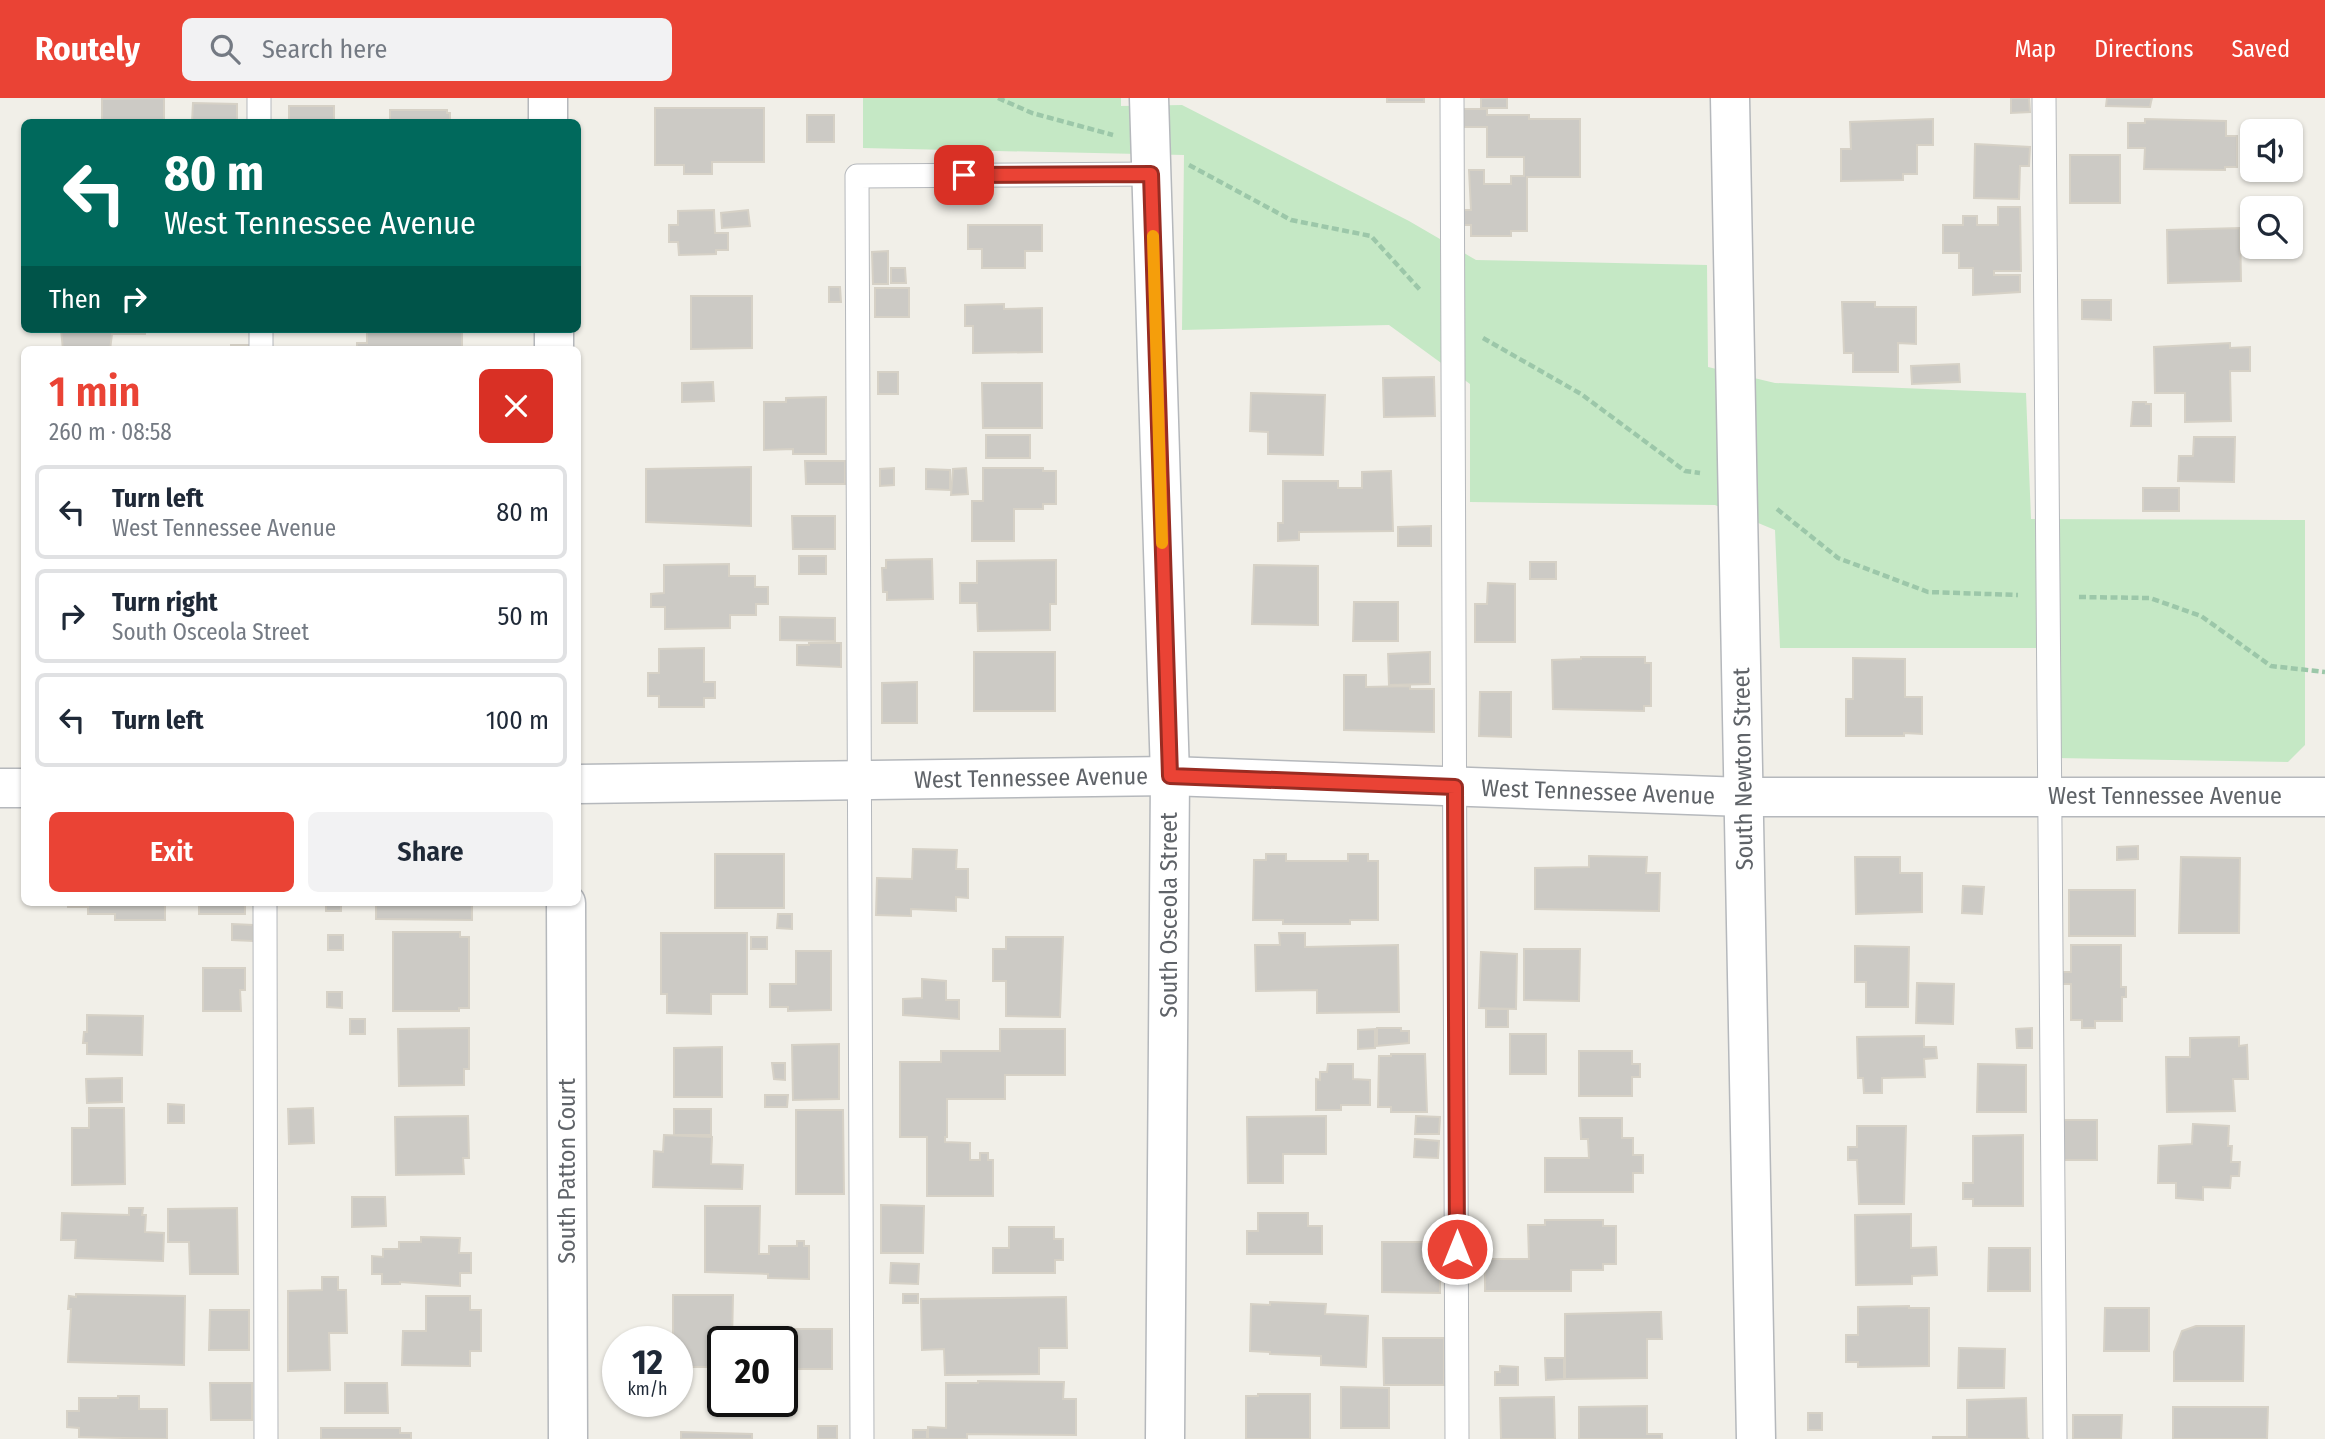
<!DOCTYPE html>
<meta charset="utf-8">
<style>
:root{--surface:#fff;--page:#f2f2f3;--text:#1f2937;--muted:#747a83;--line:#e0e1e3;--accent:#ea4335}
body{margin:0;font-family:"Fira Sans Condensed",sans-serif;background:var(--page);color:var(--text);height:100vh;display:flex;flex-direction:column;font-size:26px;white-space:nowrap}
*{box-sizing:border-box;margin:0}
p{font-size:23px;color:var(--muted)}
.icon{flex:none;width:38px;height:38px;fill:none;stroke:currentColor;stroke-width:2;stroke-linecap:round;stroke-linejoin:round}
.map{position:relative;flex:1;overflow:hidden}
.sheet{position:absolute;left:21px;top:248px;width:560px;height:560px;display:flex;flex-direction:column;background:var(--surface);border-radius:10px;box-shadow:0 2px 5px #0004}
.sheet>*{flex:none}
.banner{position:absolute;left:21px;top:21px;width:560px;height:214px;border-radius:10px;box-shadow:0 2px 5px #0004;background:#00695c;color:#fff;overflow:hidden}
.tools{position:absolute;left:2240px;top:21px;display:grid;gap:14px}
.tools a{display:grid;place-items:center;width:63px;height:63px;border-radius:10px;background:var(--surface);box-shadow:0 2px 5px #0004;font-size:35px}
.speed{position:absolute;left:602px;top:1228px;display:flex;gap:14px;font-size:35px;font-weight:700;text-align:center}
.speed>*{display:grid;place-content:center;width:91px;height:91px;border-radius:50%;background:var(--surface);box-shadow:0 2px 5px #0004;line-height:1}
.speed small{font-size:18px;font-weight:400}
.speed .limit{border:4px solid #111;border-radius:10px;background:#fff;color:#111}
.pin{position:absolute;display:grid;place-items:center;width:60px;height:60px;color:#fff;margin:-30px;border-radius:14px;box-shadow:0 4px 10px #0006}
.me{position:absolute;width:77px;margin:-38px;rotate:0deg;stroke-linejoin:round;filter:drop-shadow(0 0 5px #0008)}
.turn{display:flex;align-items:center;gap:24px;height:147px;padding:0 28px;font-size:32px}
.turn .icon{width:91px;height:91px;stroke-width:2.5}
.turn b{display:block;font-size:49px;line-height:60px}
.then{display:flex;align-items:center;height:66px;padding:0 28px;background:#0003;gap:14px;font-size:26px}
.round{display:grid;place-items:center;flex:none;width:74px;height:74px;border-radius:10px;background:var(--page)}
.head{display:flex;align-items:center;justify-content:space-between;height:119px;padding:0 28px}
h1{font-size:42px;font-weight:600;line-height:52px;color:var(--accent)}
.action{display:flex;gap:14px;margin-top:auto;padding:14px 28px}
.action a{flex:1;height:80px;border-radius:10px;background:var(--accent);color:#fff;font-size:28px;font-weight:600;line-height:80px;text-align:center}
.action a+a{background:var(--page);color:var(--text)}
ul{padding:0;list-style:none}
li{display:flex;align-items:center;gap:21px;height:94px;margin:0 14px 10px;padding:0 14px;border:4px solid var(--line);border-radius:10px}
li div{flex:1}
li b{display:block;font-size:26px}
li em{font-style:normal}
header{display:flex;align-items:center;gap:42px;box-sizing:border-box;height:98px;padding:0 35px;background:var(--accent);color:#fff}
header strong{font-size:33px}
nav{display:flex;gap:38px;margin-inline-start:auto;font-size:24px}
.search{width:490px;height:63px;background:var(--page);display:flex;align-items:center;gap:18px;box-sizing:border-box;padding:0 24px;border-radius:10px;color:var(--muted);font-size:26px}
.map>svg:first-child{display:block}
.green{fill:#c5e8c5}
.building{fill:#cccac5;stroke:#d6d1c6;stroke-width:2}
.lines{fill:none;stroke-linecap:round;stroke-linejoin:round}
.lane-casing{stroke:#b5b8bc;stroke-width:25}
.street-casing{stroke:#b5b8bc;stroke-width:41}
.path{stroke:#9cc7a9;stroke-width:4.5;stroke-dasharray:7 3.5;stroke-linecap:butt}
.lane{stroke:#fff;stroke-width:23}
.street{stroke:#fff;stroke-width:38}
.route-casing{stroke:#982c22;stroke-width:18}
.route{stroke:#ea4335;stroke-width:12}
.slow{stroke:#f59e0b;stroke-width:12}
.labels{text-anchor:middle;stroke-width:7;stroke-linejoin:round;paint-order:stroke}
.street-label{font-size:24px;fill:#5f6368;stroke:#fff}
</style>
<header>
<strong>Routely</strong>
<div class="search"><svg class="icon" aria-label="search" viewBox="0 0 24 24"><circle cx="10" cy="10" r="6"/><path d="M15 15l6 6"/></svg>Search here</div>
<nav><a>Map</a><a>Directions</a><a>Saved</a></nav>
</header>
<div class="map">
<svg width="2325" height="1341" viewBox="0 0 2325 1341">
<rect width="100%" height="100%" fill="#f1efe8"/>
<!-- green -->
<path class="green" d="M863 0H1121V8L1182 7 1409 123 1476 162 1707 167 1708 269 1775 285 2026 295 2031 421 2305 422V647L2288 664 2056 660V550H1780L1775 432 1715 407 1470 404V286L1389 227 1182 232 1184 57 863 50Z"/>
<!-- building -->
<g class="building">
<path d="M164 0V24H102V1Z"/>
<rect x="1387" y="0" width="37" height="4"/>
<rect x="1481" y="0" width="26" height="10"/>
<path d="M2011 0H2029L2030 14 2011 15Z"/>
<path d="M2107 0H2152L2151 4 2150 9 2106 8Z"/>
<path d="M193 5 237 6V24H192Z"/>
<rect x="289" y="8" width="45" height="16"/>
<path d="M655 10H764V64H712V76H684V67H655Z"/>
<path d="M1464 11H1487V17H1529V21H1580V79H1527V133H1511V138H1471V127H1462V112H1471L1469 72H1484V86H1511V78H1524V59H1487V29H1464Z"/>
<path d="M390 12H447V15H450V24H390Z"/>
<rect x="807" y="17" width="27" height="27"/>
<path d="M1933 21V47H1917V76H1903V82L1841 83V51H1851L1850 24Z"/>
<path d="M2145 21 2226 23V38H2237V69H2225V72L2144 71 2145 50H2128V25H2145Z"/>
<path d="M1975 46 2030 49 2029 68H2020L2019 101 1974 100Z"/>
<rect x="2070" y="57" width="50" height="48"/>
<path d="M1998 109H2020L2021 173H1994V177H2020V194L1973 197V170H1959V155H1943V127H1963V118H1977V127H1998Z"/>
<path d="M714 112 715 135H728V152H716V156L679 157 678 144H669V127H678V113Z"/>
<path d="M748 112 750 128 722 130 721 115Z"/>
<path d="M968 127H1042V153H1025V170H982V151H968Z"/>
<path d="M2240 130 2241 183 2168 185 2167 132Z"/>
<path d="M888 153V186H873L872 154Z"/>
<path d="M891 170H905L906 185H891Z"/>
<path d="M829 189H840L841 204H829Z"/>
<rect x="875" y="190" width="34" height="29"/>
<path d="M691 198H752V250L691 251Z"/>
<path d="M2082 202H2111V222L2082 221Z"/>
<path d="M1842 204H1875V209H1916V246L1898 245V274H1853V255H1844Z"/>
<path d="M1004 206V211L1042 210V254L973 255V228H965V207Z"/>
<path d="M61 231H145V236H112L110 252H63Z"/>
<path d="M367 231H462V252H357V245H367Z"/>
<path d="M2230 245V250L2250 249V273H2230L2231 323 2185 324V295H2155L2154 249Z"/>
<rect x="231" y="247" width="17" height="5"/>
<path d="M1959 266 1960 284 1912 286 1911 268Z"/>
<rect x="878" y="274" width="20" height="22"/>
<path d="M1434 279 1435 318 1384 319 1383 280Z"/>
<path d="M713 284 714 303 682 304V285Z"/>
<path d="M982 285H1042V330H983Z"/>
<path d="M1251 295 1325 297 1323 357 1268 356V334L1250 333Z"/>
<path d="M826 299V356H793V351L764 352V304H786V300Z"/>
<path d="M2133 304H2146V306H2151V328H2131Z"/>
<rect x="986" y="337" width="44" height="23"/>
<path d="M2194 339H2235L2234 384 2178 383 2179 358H2193Z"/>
<path d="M805 363H845V386H806Z"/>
<path d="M751 369V428L646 424V371Z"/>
<path d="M894 370V387L880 388V371Z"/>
<path d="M966 370 968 396 951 397 953 371Z"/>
<path d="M983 370H1043V373H1056V406H1043V411H1014V443H972V403H983Z"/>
<path d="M926 371 950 372V392L926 391Z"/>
<path d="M1391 373 1393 433 1299 434V442L1278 443V425H1283V383H1338V390H1362V374Z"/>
<rect x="2143" y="390" width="36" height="23"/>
<path d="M792 418H835V451H793Z"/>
<path d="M1431 428V448H1398V429Z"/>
<rect x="799" y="458" width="27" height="18"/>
<path d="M932 461 933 501 887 502V494H883L882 470H886V462Z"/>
<path d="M1056 462V506H1050V532L978 533 977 505H960V485H977V463Z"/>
<rect x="1530" y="464" width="26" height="17"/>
<path d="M729 466V478H755V489H768V506H756V517H730V530L665 531V509H651V496L664 495V467Z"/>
<path d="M1254 467 1318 468V527L1252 526Z"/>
<path d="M1488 485 1515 486V544H1475V506H1487Z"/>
<path d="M1354 504H1398V543H1353Z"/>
<path d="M780 519 835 520V543L780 542Z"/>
<path d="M809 545H841V569L797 567V547H809Z"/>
<path d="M704 550V584H715V600H704V609H659V598H648V575H659V551Z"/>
<rect x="974" y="554" width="81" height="59"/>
<path d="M1430 554V586L1389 587 1388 556Z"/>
<path d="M1581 559H1645V565H1651V608H1644V613L1553 611 1552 562 1581 561Z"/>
<path d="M1853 560 1905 561V599H1922V636L1904 635V638H1846V601H1853Z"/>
<path d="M1344 577H1366V589L1410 588V591H1434V634L1344 632Z"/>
<path d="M917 584V625H882V585Z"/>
<path d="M1480 594H1511V639L1479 638Z"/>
<path d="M2138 748V761L2117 762V749Z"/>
<path d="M913 751 957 752 956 771H968V800L956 799V813L911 811V818L876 817 877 780 912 781Z"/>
<rect x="715" y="756" width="69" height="54"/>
<path d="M1266 756H1286V763H1348V756H1368V763H1378V822H1350V826H1283V822H1253L1254 762H1266Z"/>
<path d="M1589 758 1647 759 1646 775H1660L1659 813 1535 811V770L1589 769Z"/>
<path d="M1855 759H1900V775H1922V814L1856 816Z"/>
<path d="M2181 759 2240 760 2239 835H2179Z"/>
<path d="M1963 788 1984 789 1982 816 1962 815Z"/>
<rect x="2069" y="792" width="66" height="46"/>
<path d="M65 805H165V822H115V816H88V809H68V805Z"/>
<rect x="199" y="805" width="46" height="11"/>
<rect x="326" y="805" width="15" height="8"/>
<path d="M376 805H472V822L376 821Z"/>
<path d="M778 816H792V831L777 830Z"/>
<path d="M232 826 253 827V843L232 842Z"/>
<path d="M393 834H460V839H469V910H459V913H393Z"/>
<path d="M661 835H747V896H711V916L667 915V896H661Z"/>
<path d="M1279 835H1305V849L1398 847 1399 914 1317 915V892L1256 893 1255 847H1280Z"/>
<rect x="328" y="837" width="15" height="15"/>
<rect x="751" y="839" width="16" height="12"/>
<path d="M1006 839H1063L1060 919 1006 918V883H993V851H1006Z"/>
<path d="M2071 847H2121V889H2126V899H2122V923H2095V930H2082V922H2071V886H2062V874H2071Z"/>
<path d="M1855 848 1909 849 1908 909H1866V884H1855Z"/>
<path d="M1524 851H1580L1579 903 1524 902Z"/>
<path d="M796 853H831V912L788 913V909H770V886H796Z"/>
<path d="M1481 854 1517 856 1516 911 1479 910Z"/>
<path d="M203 870H245V892H240L241 913H203Z"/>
<path d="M922 881 946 883V902H959V921L903 917V901L922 900Z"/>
<path d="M1917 885 1954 886 1953 926 1916 925Z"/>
<path d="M327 894H342V910L327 909Z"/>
<rect x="1486" y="911" width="22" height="18"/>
<path d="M87 917 143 918 142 957 87 956V945H83L84 934H87Z"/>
<rect x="350" y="921" width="15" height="15"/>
<path d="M469 930V971H464V987L399 988 398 931Z"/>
<path d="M1377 930H1401V933H1409V945L1377 948Z"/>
<path d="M2032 930V950H2017L2016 931Z"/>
<path d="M1000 931H1065V977H1005V1001H947V1039H945V1044L970 1045V1062H980V1055H988V1062H993V1098H927V1039H900V964H941V953H1000Z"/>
<path d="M1375 931V950L1358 951V932Z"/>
<rect x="1510" y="936" width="36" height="40"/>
<path d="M1924 938V949H1936L1937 960 1924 961 1925 979 1882 980V995H1864L1863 980H1858L1857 939Z"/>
<path d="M2239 939V948L2247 947 2248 981H2233L2235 1013 2167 1014 2166 959H2190V940Z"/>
<path d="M839 946V1001L793 1002 792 947Z"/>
<path d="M722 949V999H674V950Z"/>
<path d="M1579 953H1632V966H1640V979H1632V998H1579Z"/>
<path d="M1391 956H1425L1427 1014H1391V1009H1378L1379 958H1391Z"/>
<path d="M772 965H785V982L774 981Z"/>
<path d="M1328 966H1353V981L1370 982V1007H1341V1012H1316V981L1320 982V974H1327Z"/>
<path d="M1978 966 2026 967V1014H1977Z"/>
<path d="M122 980V1004L87 1005 86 981Z"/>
<path d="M765 997H788L787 1009H765Z"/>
<path d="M168 1006 184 1007V1025H168Z"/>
<path d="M89 1010H124L125 1086 72 1087V1030H89Z"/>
<path d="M313 1010 314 1045 289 1046 288 1011Z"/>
<rect x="674" y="1011" width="37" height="26"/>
<path d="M796 1012H843L844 1096H796Z"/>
<path d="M468 1018 469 1060H463L464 1076 396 1077 395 1019Z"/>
<path d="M1326 1018V1056H1283V1085H1248L1247 1019Z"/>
<path d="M1416 1018 1440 1019 1439 1036H1415Z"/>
<path d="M1580 1020H1622V1040H1633V1057H1643V1075H1633V1094H1545V1060H1589L1588 1041H1581Z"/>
<path d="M2063 1022H2097V1062H2062Z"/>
<path d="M2193 1026 2229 1028 2228 1048H2232L2231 1064H2240L2239 1078H2231L2230 1090 2203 1089V1102L2176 1100V1085H2158L2159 1048 2192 1046Z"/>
<path d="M1857 1028H1906L1904 1106H1859L1857 1062H1848V1049H1857Z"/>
<path d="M664 1037 712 1039 711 1066 743 1067 742 1091 653 1089 654 1053 663 1054Z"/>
<path d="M2023 1037V1108H1973V1101H1963V1085H1973V1038Z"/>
<path d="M1415 1041 1439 1043 1438 1060 1414 1059Z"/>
<path d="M352 1099H385L386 1128 352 1129Z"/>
<path d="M881 1107 924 1108 923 1155H881Z"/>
<path d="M705 1108H760L759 1156H769V1148H797V1143H804V1148H809V1181L768 1180V1176L705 1174Z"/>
<path d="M129 1110H143L142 1117H146L145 1134 164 1135 163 1163 75 1160 76 1142H61L62 1115 129 1117Z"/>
<path d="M237 1110 238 1176H190L189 1144H168V1111Z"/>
<path d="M1258 1115H1308V1128H1322V1156H1247V1133H1258Z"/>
<path d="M1911 1116V1150L1936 1149 1937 1177 1912 1178V1186L1856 1187 1855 1117Z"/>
<path d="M1545 1122H1603V1128H1616V1166H1603V1172H1571V1193H1485V1161H1529L1528 1127H1545Z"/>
<path d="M1009 1129H1054V1141H1063V1162H1055V1175H993V1150H1009Z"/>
<path d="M421 1139 460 1140 459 1155H471V1175H460V1188L400 1184V1186H382V1176H372V1158L383 1159V1151H399V1144H421Z"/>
<path d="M1382 1144H1440V1195L1382 1194Z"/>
<path d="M1989 1150H2030V1193H1988Z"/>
<path d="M891 1165 919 1166 918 1186 890 1185Z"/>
<path d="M322 1179H338V1192H346L347 1235H329L330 1272 288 1273V1193L322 1192Z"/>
<path d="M76 1196 185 1198 184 1267 68 1264 71 1211H68L69 1198 76 1199Z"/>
<rect x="903" y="1196" width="15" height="9"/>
<path d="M673 1197H733L732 1244H723V1269H677V1244H673Z"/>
<path d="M426 1198H470V1212H481V1253H470V1268L402 1267 403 1233H426Z"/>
<path d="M1066 1199 1067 1250H1039V1276L945 1277 944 1251 922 1252 921 1201Z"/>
<path d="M1270 1204 1326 1206 1325 1216 1368 1218 1366 1269 1321 1267V1258L1270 1256V1254L1250 1253 1251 1206 1270 1207Z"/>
<path d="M1909 1208V1210H1929V1268L1858 1269V1264H1846V1237H1858V1209Z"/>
<path d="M2105 1210H2149V1253H2104Z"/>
<path d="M210 1212H249V1252H209Z"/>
<path d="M1653 1214H1661L1662 1241H1647V1280L1565 1281V1216Z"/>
<path d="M2196 1228H2244L2243 1283H2174V1254L2182 1233Z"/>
<rect x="795" y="1231" width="37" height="40"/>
<path d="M1383 1240H1444V1287H1384Z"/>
<path d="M1959 1250 2005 1251 2004 1290H1958Z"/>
<path d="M1545 1260H1564V1281L1546 1282Z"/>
<path d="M1500 1268 1518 1269V1287H1495V1274H1500Z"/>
<path d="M978 1283 1064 1284 1063 1301H1076V1337L967 1336V1341H928V1329L946 1330V1285H978Z"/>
<path d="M210 1285H252V1322H211Z"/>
<path d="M345 1285H387L388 1315H345Z"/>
<path d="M1341 1289 1389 1290V1330H1341Z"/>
<path d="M1258 1296H1310V1341H1246V1298H1258Z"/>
<path d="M118 1298H139V1311H167V1341L79 1339V1330L67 1329V1313H79V1300H118Z"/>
<path d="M1554 1299 1555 1341H1501L1500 1300Z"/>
<path d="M2026 1300 2027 1340 2029 1341H1933V1339H1967V1302Z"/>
<path d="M1647 1308V1336H1662V1341H1579V1309Z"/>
<path d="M2173 1309H2268L2267 1341H2173Z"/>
<rect x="1808" y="1315" width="14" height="17"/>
<path d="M2073 1317H2122L2121 1341H2073Z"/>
<rect x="818" y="1328" width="19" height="13"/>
<path d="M321 1330H400V1335H411V1341H321Z"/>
<rect x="913" y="1332" width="14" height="9"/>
<path d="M681 1334 752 1336V1341H681Z"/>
</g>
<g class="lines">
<defs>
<g id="lane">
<path d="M259 0V24"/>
<path d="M1452 0 1457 1341"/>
<path d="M2044 0 2055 1341"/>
<path d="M261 231V252"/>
<path d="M265 805 266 1341"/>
<path d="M862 1341 857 78 1151 76"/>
</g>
<g id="street">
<path d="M548 0V24"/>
<path d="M1149 0 1170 678 1165 1341"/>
<path d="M1730 0 1756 1341"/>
<path d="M554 231V252"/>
<path d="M578 686 1170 678 1743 699H2325"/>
<path d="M0 690H24"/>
<path d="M566 805 568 1341"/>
</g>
</defs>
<!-- lane casing -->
<use href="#lane" class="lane-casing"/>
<!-- street casing -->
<use href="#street" class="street-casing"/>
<!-- path -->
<g class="path">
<path d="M998 0 1032 15 1113 37"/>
<path d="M1189 67 1291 122 1371 138 1421 193"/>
<path d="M1483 240 1581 296 1685 373 1700 375"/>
<path d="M1777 411 1838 460 1928 494 2018 497"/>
<path d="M2079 499 2150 500 2201 518 2271 568 2325 574"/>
</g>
<!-- lane -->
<use href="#lane" class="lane"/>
<!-- street -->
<use href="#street" class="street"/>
</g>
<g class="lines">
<defs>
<path id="route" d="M964 77 1151 76 1170 678 1455 689 1457 1151"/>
</defs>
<!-- route casing -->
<use href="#route" class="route-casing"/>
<!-- route -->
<use href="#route" class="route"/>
<!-- slow -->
<path class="slow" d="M1153 138 1162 445"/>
</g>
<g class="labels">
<!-- street labels -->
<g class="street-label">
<text transform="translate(1743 671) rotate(-91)" y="8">South Newton Street</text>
<text transform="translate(1031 680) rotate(-1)" y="8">West Tennessee Avenue</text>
<text transform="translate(1598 694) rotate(2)" y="8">West Tennessee Avenue</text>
<text x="2165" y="706">West Tennessee Avenue</text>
<text transform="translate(1169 817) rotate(-90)" y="8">South Osceola Street</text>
<text transform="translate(567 1073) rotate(-90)" y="8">South Patton Court</text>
</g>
</g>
</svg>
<div class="tools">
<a><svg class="icon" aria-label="sound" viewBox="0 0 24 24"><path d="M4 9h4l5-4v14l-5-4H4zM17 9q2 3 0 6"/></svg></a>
<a><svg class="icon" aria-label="search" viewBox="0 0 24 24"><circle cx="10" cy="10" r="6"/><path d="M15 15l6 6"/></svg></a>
</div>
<div class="speed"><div>12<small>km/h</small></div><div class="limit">20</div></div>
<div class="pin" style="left:964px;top:77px;background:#d93025"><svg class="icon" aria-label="arrive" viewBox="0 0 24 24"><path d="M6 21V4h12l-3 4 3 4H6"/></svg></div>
<svg class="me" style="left:1457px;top:1151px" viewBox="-20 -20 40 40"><circle r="17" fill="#ea4335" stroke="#fff" stroke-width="3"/><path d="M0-11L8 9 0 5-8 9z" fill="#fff"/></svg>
<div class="banner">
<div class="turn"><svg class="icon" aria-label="left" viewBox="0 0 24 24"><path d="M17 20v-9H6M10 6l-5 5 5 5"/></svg><div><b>80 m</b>West Tennessee Avenue</div></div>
<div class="then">Then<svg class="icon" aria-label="right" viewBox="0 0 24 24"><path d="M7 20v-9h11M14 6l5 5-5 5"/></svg></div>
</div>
<section class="sheet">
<div class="head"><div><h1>1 min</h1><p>260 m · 08:58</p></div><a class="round" style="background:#d93025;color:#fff"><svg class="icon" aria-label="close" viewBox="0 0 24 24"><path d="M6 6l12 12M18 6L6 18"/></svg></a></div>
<ul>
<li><svg class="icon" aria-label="left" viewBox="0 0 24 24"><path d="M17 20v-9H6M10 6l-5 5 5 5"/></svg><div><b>Turn left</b><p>West Tennessee Avenue</p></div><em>80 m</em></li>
<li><svg class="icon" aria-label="right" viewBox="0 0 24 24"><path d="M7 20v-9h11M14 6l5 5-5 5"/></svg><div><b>Turn right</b><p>South Osceola Street</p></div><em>50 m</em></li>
<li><svg class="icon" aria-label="left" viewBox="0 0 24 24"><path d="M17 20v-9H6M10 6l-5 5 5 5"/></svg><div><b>Turn left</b></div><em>100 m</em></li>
</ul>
<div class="action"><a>Exit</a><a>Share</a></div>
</section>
</div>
